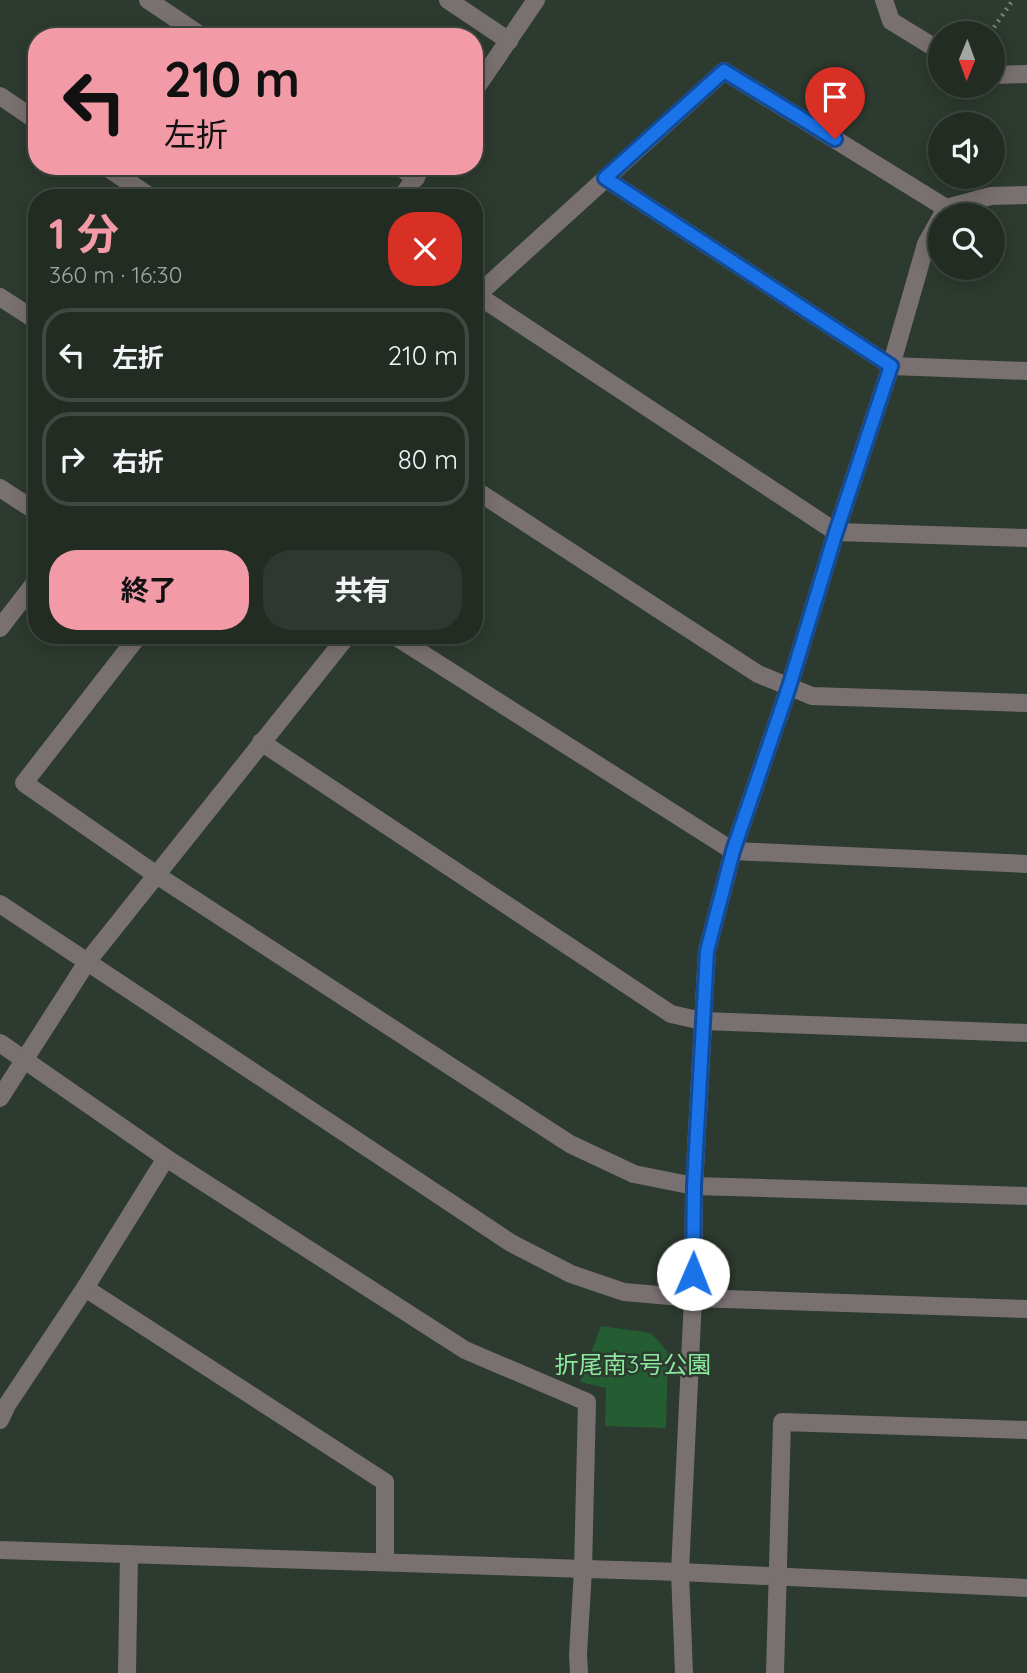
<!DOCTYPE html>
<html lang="ja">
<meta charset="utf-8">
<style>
:root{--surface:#222c23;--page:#2e3830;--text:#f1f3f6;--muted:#a2a7a6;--line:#3f4841;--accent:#f39aa7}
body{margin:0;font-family:Quicksand,"Noto Sans JP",sans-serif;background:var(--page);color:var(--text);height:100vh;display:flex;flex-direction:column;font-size:26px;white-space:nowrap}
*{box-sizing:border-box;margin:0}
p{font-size:23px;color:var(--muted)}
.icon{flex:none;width:38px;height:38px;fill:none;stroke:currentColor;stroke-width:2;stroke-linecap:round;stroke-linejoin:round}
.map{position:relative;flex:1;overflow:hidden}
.panel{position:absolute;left:28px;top:189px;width:455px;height:455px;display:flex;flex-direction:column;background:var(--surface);border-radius:28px;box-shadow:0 4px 18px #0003,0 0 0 2px var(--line)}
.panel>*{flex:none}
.banner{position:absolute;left:28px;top:28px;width:455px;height:147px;border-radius:28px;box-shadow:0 4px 18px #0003,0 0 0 2px var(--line);background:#f39aa7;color:#111;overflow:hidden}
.needle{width:46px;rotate:181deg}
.buttons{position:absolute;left:928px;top:21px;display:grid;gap:14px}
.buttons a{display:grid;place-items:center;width:77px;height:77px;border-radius:50%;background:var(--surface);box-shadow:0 4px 18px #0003,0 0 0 2px var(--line);font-size:35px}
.pin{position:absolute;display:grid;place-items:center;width:60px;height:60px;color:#fff;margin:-72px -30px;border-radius:50% 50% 50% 0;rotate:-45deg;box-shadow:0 0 7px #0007}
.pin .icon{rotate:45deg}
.me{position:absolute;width:77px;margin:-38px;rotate:1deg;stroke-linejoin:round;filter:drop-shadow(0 0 5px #0008)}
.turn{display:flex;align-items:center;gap:24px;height:147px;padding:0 21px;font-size:32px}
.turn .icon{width:91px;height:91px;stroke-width:2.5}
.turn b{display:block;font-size:49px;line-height:60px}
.round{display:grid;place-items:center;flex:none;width:74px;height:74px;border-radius:28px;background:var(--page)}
.head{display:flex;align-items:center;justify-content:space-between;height:119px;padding:0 21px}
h1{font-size:42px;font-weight:700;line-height:52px;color:var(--accent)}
.primary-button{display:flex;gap:14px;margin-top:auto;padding:14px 21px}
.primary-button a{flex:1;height:80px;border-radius:28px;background:var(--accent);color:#111;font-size:28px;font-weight:700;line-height:80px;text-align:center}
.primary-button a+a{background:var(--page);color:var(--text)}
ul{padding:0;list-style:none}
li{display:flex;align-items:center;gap:21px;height:94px;margin:0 14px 10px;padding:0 7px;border:4px solid var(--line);border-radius:28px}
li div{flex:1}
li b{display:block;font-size:26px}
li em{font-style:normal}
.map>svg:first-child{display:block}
.green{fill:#245d32}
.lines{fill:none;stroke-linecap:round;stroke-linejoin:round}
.path{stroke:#778279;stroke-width:4.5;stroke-dasharray:2 5;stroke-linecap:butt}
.minor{stroke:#797071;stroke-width:18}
.route-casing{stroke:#114b97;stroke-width:18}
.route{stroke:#1a73e8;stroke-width:12}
.labels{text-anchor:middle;stroke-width:5;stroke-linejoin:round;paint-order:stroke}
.park-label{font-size:24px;fill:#8ae99d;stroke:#2d3a2f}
</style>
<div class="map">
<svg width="1027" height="1673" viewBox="0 0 1027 1673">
<rect width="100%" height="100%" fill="#2d3a2f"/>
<!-- green -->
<path class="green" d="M601 1326 651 1333 668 1352 666 1428 605 1426 606 1388 580 1382Z"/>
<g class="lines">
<!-- path -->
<path class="path" d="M990 33 1013 0"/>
<!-- minor -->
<g class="minor">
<path d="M148 0 203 37"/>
<path d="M448 0 509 41"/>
<path d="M884 0 891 21 940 51"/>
<path d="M992 75 1027 74"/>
<path d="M474 91 536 0"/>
<path d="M0 96 37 121"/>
<path d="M105 166 152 198"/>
<path d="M398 166 416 178"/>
<path d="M605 178 891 366 1027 371"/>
<path d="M401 198 423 166"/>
<path d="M942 215 946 208 991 196 1027 195"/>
<path d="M477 295 836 532 1027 538"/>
<path d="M0 297 37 321"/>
<path d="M474 298 724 71 946 208"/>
<path d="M0 488 37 512"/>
<path d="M474 489 758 674 812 696 1027 703"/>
<path d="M0 628 37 580"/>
<path d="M139 635 24 783 155 874 570 1144 634 1174 694 1186 1027 1196"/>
<path d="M393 635 733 851 1027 864"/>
<path d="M261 742 671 1014 702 1021 1027 1033"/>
<path d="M0 904 511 1243 571 1274 624 1292 693 1298 1027 1309"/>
<path d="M0 1043 166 1158 465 1350 587 1402 583 1570 578 1654 579 1673"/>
<path d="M0 1098 87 962 348 635"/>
<path d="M85 1288 385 1482V1562"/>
<path d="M0 1420 7 1405 85 1288 166 1158"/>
<path d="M0 1550 680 1572 1027 1588"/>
<path d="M127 1673 129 1554"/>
<path d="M684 1673 680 1572 693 1298 694 1186 707 951 733 851 789 687 836 532 891 366 926 244 940 219"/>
<path d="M775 1673 782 1422 1027 1430"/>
</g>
</g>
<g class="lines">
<defs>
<path id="route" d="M693 1274 694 1186 707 951 733 851 789 687 836 532 891 366 605 178 724 71 835 139"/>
</defs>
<!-- route casing -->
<use href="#route" class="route-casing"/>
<!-- route -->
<use href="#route" class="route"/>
</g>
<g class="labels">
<!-- park labels -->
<g class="park-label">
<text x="633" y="1373">折尾南3号公園</text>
</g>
</g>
</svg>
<div class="buttons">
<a><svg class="needle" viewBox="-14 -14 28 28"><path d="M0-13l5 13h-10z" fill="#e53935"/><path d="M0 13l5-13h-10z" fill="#a2a7a6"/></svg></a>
<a><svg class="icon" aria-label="sound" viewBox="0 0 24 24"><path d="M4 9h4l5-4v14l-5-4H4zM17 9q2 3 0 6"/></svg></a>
<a><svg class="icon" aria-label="search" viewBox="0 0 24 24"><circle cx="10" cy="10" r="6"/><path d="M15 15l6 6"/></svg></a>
</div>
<div class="pin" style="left:835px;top:139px;background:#d93025"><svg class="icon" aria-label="arrive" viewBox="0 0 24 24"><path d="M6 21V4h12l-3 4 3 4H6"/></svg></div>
<svg class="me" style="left:693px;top:1274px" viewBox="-20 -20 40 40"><circle r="19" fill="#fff"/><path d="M0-13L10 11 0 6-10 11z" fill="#1a73e8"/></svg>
<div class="banner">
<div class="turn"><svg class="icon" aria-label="left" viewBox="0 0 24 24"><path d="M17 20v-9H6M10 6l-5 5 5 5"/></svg><div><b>210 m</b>左折</div></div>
</div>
<section class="panel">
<div class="head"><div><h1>1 分</h1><p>360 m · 16:30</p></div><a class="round" style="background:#d93025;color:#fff"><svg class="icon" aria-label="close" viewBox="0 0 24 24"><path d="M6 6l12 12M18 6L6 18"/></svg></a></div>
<ul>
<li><svg class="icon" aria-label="left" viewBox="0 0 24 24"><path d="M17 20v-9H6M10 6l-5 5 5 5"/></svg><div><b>左折</b></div><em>210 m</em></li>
<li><svg class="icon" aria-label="right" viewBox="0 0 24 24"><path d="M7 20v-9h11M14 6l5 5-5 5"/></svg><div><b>右折</b></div><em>80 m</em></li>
</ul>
<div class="primary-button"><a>終了</a><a>共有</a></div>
</section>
</div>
